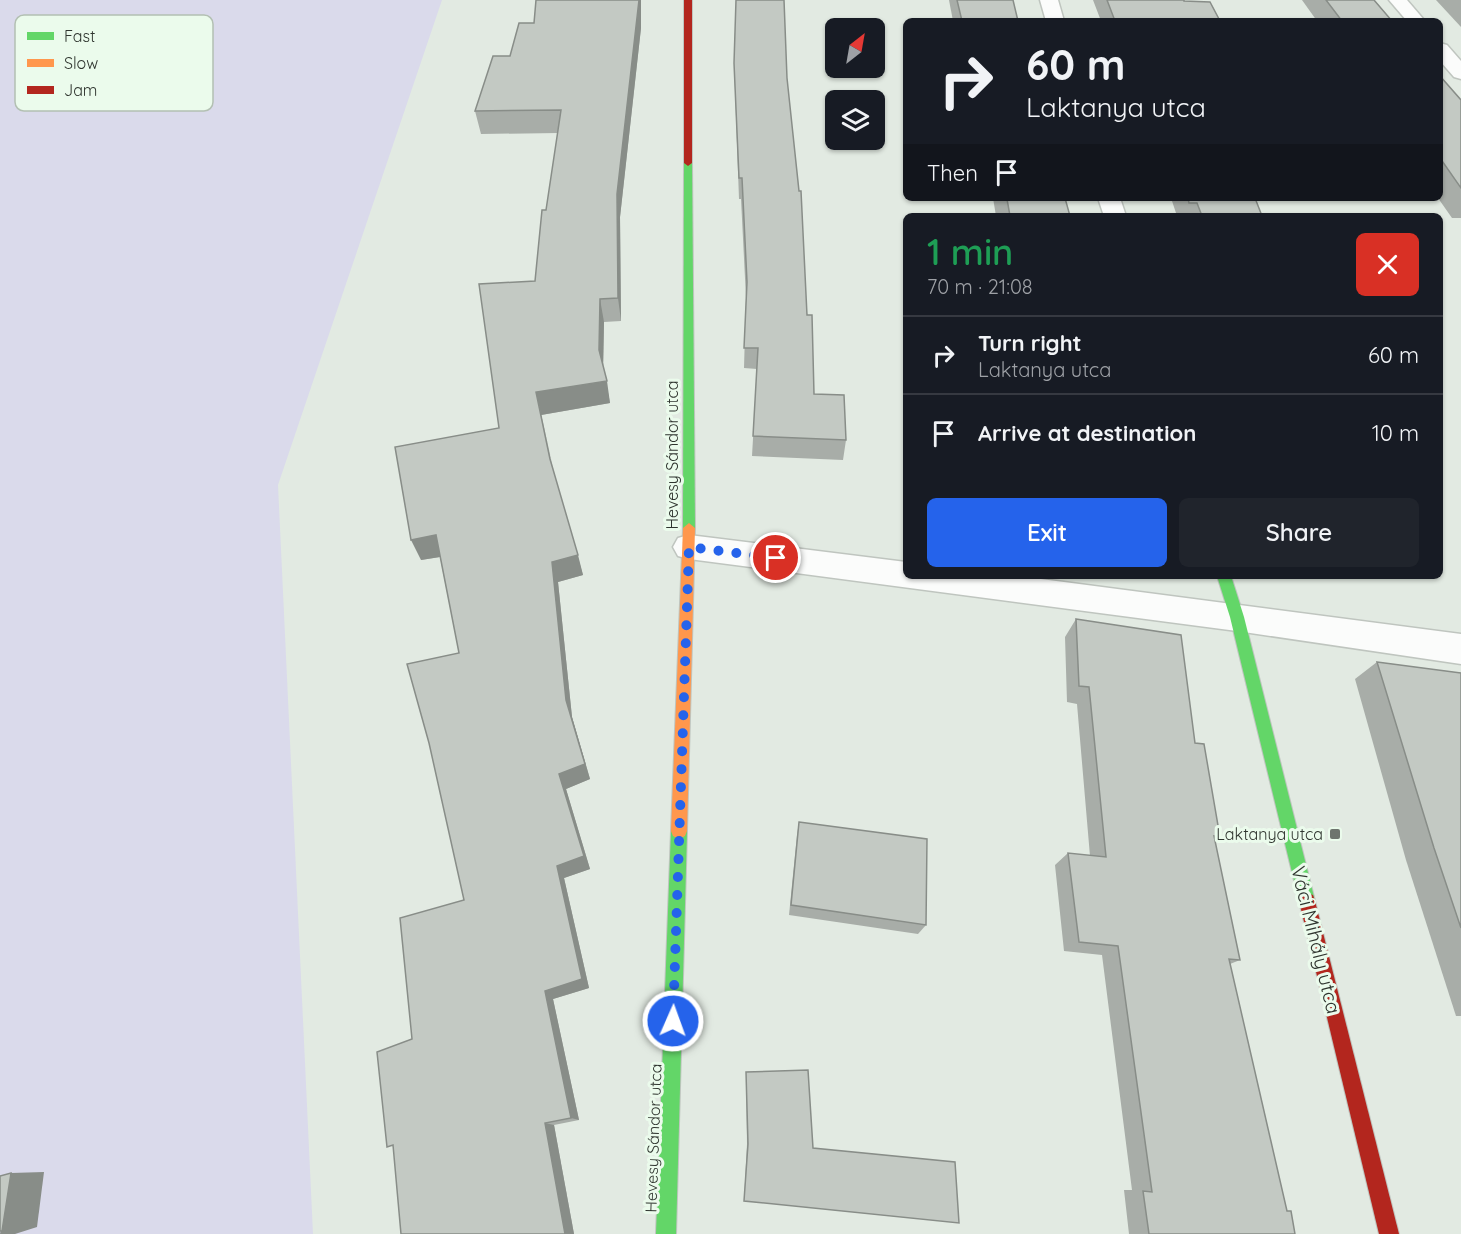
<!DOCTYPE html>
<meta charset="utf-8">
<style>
:root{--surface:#171b24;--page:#20242c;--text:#f1f3f6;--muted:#9ea1a6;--line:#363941;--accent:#2563eb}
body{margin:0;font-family:Quicksand,sans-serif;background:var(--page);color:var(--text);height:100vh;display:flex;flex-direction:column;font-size:22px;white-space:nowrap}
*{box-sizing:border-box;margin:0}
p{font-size:20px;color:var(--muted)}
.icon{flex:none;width:33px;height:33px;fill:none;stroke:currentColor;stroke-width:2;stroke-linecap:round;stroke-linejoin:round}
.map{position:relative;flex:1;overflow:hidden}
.sheet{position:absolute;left:903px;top:213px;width:540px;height:366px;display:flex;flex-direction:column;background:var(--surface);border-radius:9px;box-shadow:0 2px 4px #0004}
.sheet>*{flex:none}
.top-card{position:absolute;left:903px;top:18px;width:540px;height:183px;border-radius:9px;box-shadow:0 2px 4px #0004;background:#171b24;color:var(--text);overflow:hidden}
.needle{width:39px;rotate:31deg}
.controls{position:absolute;left:825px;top:18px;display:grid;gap:12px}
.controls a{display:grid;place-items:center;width:60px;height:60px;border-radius:9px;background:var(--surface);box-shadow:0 2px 4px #0004;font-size:30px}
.pin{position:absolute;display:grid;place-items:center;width:51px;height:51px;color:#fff;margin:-26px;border:3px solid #fff;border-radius:50%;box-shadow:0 2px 6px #0007}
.me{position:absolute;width:66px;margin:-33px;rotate:2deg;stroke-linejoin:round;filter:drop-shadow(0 0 4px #0008)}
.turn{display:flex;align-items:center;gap:21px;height:126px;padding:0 24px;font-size:27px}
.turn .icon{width:78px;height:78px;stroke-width:2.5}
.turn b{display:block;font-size:42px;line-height:51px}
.then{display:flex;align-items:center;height:57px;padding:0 24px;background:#0003;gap:12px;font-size:22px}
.round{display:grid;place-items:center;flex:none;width:63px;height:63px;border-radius:9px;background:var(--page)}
.headline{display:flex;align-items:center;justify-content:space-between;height:102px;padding:0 24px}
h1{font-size:36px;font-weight:600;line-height:45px;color:#1e9e55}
.primary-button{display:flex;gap:12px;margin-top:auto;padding:12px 24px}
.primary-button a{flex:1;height:69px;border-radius:9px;background:var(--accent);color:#fff;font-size:24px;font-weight:600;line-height:69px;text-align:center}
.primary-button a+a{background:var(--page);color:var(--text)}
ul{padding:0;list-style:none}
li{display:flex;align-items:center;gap:18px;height:78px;padding:0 24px;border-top:2px solid var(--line)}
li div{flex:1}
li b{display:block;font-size:22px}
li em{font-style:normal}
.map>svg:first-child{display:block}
.green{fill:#dadaeb}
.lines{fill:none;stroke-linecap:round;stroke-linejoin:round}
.street-casing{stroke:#bfc5bf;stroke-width:3}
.fast-casing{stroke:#bfc5bf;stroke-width:2}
.slow-casing{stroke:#bfc5bf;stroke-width:2}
.jam-casing{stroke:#bfc5bf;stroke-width:2}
.street{fill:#fbfcfb;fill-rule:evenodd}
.fast{fill:#63d668;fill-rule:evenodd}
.slow{fill:#ff974d;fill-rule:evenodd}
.jam{fill:#b3261e;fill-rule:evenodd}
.wall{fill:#a8ada8}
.shaded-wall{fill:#888d88}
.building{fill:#c3c9c3;stroke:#888d88;stroke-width:1.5}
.route{stroke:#2563eb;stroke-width:10;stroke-dasharray:0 18}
.poi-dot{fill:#6e746e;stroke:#ebfbec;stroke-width:2}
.labels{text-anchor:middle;stroke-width:6;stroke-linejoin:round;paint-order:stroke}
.street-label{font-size:16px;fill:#2f352f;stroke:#ebfbec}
.poi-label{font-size:16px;fill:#2f352f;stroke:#ebfbec;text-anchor:end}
.near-street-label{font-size:20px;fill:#2f352f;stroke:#ebfbec}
.key{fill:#ebfbec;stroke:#b3c0b3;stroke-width:1.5}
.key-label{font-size:16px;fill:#2f352f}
</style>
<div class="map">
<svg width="1461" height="1234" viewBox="0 0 1461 1234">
<rect width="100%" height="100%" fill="#e2eae2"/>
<!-- green -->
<path class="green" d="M0 0H442L278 485 313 1234H0Z"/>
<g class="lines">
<defs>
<g id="street">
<path d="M1040 0H1058L1064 21H1046Z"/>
<path d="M1389 0H1407L1425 21H1407Z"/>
<path d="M1440 43 1447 45 1461 61V79L1454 77 1440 61Z"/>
<path d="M1098 198H1120L1126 216H1104Z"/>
<path d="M689 535 906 562V576H1018L1461 634V664L1237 631 689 559 678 556 673 547 678 538Z"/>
</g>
<g id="fast">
<path d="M688 160 692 163 695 528 689 533 683 528 684 163Z"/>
<path d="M1217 576H1231L1244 617 1315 901 1313 907 1307 909 1301 907 1299 901 1230 617Z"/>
<path d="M679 823 685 826 687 831 676 1234H656L671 831 673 826Z"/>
</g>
<path id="slow" d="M689 523 695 528 687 831 685 836 679 839 673 836 671 831 683 528Z"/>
<g id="jam">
<path d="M684 0H692V163L688 166 684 163Z"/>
<path d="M1307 893 1313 895 1315 901 1399 1234H1379L1299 901 1301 895Z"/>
</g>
</defs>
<!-- street casing -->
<use href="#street" class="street-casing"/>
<!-- fast casing -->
<use href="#fast" class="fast-casing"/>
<!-- slow casing -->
<use href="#slow" class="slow-casing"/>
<!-- jam casing -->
<use href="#jam" class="jam-casing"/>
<!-- street -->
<use href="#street" class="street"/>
<!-- fast -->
<use href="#fast" class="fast"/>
<!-- slow -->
<use href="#slow" class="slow"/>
<!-- jam -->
<use href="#jam" class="jam"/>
</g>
<!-- wall -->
<g class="wall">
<path d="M536 0H641V28L620 217 621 321 604 322 603 366 610 403 541 415 553 470 583 575 558 582 572 717 590 779 566 789 590 869 564 878 589 988 553 999 579 1120 554 1125 574 1234H401L412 1039 464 900 459 653 440 557 421 560 499 428 535 281 558 133 481 134 475 111 510 56 534 23Z"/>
<path d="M949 0H1013L1018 21H953Z"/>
<path d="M1093 0H1184V1L1220 21H1101Z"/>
<path d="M1302 0H1374L1392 21H1317Z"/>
<path d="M1436 0H1461V27Z"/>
<path d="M734 63 787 78 814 394 846 440 843 460 752 456 757 369 744 368 746 298 741 199H739Z"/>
<path d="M1440 76 1461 100V218H1452L1438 198H1440Z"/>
<path d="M993 198H1065L1070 216H996Z"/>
<path d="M1171 198H1255L1262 216H1177Z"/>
<path d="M1076 619 1195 743 1220 837 1215 841 1240 960 1230 964 1287 1211 1295 1234H1129L1124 1190H1132L1102 955 1064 951 1055 865 1068 853 1090 856 1077 704 1067 702 1065 637Z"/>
<path d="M1377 662 1461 673V1016H1456L1406 860 1355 679Z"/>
<path d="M799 822 926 925 918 934 789 915 797 835Z"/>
<path d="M746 1072 813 1148 744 1201 747 1144Z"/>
</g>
<!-- shaded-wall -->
<g class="shaded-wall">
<path d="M639 0H641V28L620 217 621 321 618 298 617 194Z"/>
<path d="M600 299 604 322 603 373 599 350Z"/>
<path d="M607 381 610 403 541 415 556 481 536 392Z"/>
<path d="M436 535 446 556 421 560 411 540Z"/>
<path d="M578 555 583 575 558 582 572 717 590 779 566 789 590 869 564 878 589 988 553 999 579 1120 571 1118 545 991 557 866 559 774 552 562Z"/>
<path d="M545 1123 554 1125 574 1234H565Z"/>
<path d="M44 1172 37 1227 15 1234H0L11 1173Z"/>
</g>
<!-- building -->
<g class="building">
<path d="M536 0H639L617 194 618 298 600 299 599 350 607 381 536 392 550 459 578 555 552 562 566 700 585 764 559 774 584 856 557 866 582 979 545 991 571 1118 545 1123 565 1234H401L393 1145 387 1147 377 1052 412 1039 400 918 464 900 429 743 407 664 459 653 436 535 411 540 395 447 499 428 479 284 535 281 542 210H546L561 110 475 111 493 56H510L519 23H534Z"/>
<path d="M736 0H784L787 78 799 191H801L807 315H812L814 394 844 395 846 440 753 436 758 348H744L747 282 742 178H739L734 63Z"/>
<path d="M957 0H1013L1018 21H962Z"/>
<path d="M1107 0H1184V1L1210 2 1220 21H1115Z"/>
<path d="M1326 0H1374L1392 21H1342Z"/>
<path d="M1440 76 1461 100V188L1440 158Z"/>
<path d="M1002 198H1065L1070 216H1010L1007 199H1003Z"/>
<path d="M1188 198H1255L1262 216H1202L1197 203H1189Z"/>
<path d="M1076 619 1181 635 1195 743 1204 744 1220 837 1214 836 1240 960 1229 959 1287 1211H1291L1295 1234H1149L1143 1191 1152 1192 1118 946 1079 942 1068 853 1106 857 1089 687 1079 686Z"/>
<path d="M1377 662 1461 673V928L1434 848Z"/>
<path d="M799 822 927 839 926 925 791 905Z"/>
<path d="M808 1070 813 1148 955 1162 959 1223 744 1201 748 1144 746 1072Z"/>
<path d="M11 1173 2 1231H0V1176Z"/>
</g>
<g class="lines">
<!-- route -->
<path class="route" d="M673 1021 689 547 776 558"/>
</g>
<!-- markers -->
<rect class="poi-dot" x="1329" y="828" width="12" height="12" rx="3"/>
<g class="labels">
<!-- street labels -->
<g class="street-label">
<text transform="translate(672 455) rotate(-90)" y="6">Hevesy Sándor utca</text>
<text transform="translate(653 1138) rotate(-88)" y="6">Hevesy Sándor utca</text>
</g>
<!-- poi labels -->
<g class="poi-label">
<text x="1323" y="840">Laktanya utca</text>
</g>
<!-- near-street labels -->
<g class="near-street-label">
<text transform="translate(1316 940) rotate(76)" y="7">Váci Mihály utca</text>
</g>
</g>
<!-- legend -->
<rect x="15" y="15" width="198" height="96" rx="9" class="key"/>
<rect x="27" y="32" width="27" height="8" fill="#63d668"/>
<rect x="27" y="59" width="27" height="8" fill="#ff974d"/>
<rect x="27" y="86" width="27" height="8" fill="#b3261e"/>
<g class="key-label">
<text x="64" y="42">Fast</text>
<text x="64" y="69">Slow</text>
<text x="64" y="96">Jam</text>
</g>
</svg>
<div class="controls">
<a><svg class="needle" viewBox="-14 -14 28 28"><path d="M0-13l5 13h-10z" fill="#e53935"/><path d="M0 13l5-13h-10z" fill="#9ea1a6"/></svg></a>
<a><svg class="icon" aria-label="layers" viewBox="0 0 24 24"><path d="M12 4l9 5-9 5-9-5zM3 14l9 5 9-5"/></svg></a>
</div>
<div class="pin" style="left:776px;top:558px;background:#d93025"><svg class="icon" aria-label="arrive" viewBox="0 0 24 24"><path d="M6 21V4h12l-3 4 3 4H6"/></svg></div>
<svg class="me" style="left:673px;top:1021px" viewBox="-20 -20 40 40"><circle r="17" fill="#2563eb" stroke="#fff" stroke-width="3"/><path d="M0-11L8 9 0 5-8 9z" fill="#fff"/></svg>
<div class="top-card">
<div class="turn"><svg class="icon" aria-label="right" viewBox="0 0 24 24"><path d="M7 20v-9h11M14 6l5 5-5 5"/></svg><div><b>60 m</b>Laktanya utca</div></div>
<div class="then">Then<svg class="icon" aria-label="arrive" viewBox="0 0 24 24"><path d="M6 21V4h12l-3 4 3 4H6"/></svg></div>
</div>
<section class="sheet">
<div class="headline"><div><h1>1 min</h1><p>70 m · 21:08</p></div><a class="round" style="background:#d93025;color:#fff"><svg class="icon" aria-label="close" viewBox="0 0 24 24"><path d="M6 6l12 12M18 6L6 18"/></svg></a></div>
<ul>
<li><svg class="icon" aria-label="right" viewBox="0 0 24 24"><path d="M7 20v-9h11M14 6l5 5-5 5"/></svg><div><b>Turn right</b><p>Laktanya utca</p></div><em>60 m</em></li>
<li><svg class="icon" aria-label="arrive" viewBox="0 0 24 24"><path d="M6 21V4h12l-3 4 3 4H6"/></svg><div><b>Arrive at destination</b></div><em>10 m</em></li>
</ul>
<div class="primary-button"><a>Exit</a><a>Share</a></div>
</section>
</div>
